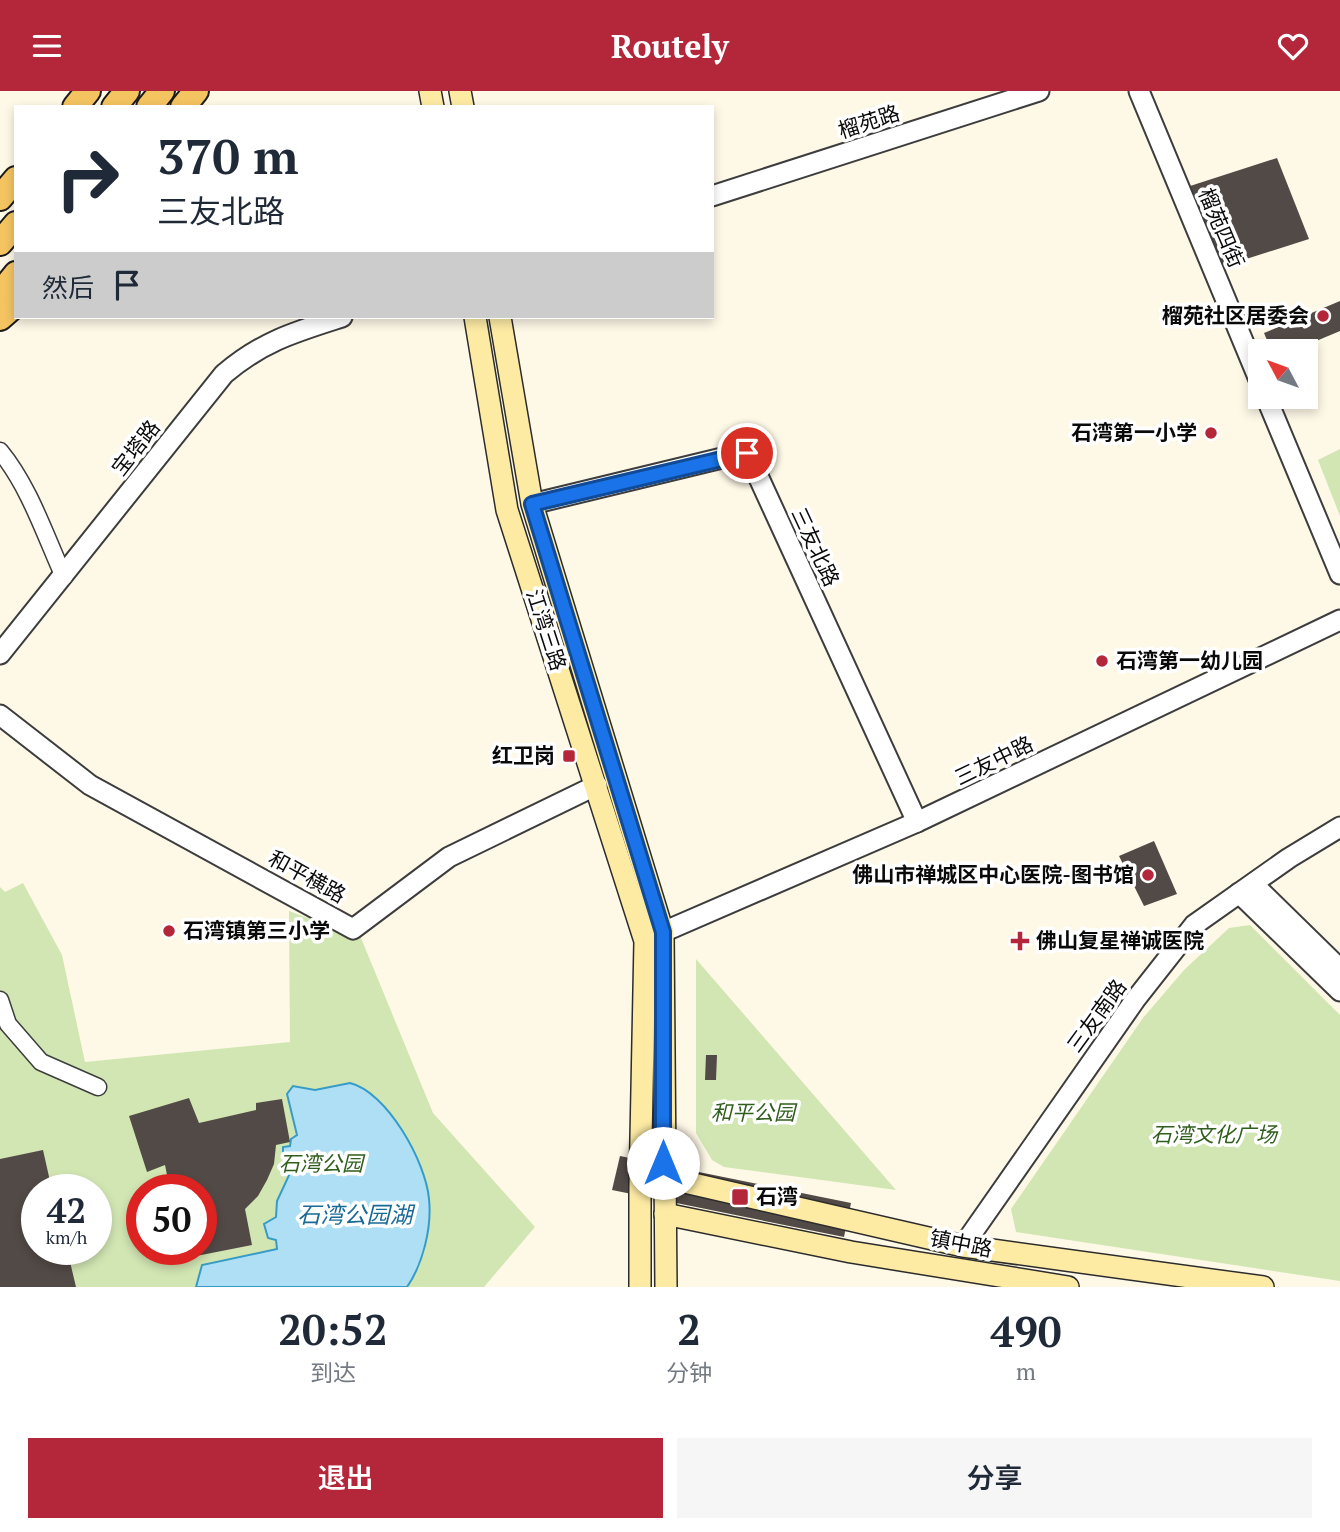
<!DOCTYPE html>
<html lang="zh">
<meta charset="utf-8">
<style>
:root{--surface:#fff;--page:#f6f6f7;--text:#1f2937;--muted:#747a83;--accent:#b4273a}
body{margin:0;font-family:"PT Serif","Noto Sans SC",serif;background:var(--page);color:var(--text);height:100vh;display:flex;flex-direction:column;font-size:26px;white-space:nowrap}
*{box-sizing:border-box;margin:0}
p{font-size:23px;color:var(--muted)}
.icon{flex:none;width:38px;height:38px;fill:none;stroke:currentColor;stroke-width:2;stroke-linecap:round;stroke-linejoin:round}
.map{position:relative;height:1196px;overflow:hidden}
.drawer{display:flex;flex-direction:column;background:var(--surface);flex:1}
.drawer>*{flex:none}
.banner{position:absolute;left:14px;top:14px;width:700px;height:214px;border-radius:0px;box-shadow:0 4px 10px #0003;background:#fff;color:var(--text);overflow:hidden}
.needle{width:46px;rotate:311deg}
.buttons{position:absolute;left:1248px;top:248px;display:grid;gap:14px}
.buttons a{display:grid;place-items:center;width:70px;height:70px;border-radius:0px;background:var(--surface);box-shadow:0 4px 10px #0003;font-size:35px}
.speed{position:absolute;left:21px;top:1083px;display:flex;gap:14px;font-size:35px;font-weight:700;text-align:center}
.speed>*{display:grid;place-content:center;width:91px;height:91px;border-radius:50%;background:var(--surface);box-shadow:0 4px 10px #0003;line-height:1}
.speed small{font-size:18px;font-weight:400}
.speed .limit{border:10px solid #d22;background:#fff;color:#111}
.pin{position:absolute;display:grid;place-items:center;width:60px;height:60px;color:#fff;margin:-30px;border:4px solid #fff;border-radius:50%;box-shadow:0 2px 7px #0007}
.me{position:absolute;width:77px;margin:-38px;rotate:0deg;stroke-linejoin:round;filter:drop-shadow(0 0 5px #0008)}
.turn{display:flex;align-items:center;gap:24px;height:147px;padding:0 28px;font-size:32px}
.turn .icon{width:91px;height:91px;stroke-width:2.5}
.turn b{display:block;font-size:49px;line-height:60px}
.then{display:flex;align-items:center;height:66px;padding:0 28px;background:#0003;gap:14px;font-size:26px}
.eta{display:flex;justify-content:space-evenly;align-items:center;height:119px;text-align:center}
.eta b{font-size:42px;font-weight:600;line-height:49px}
.button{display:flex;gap:14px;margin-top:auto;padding:14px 28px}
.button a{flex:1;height:80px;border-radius:0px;background:var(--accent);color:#fff;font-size:28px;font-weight:600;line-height:80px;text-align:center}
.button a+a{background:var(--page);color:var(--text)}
header{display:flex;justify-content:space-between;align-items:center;height:91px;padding:0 28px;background:var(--accent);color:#fff;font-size:32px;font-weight:600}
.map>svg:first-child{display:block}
.green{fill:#d2e6b3;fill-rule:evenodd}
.water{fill:#aedff4;stroke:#379bc8;stroke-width:2}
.building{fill:#524a46}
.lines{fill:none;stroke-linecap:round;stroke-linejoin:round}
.minor-casing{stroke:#3d3d3d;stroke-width:19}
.tertiary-casing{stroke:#3d3d3d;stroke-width:23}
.secondary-casing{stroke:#2c2c2c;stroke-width:24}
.primary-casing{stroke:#1b1b1b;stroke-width:28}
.minor{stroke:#fff;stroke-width:16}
.tertiary{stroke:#fff;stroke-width:19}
.secondary{stroke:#fdeba4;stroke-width:21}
.primary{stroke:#f4c461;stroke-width:24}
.route-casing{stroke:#114b97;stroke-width:18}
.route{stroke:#1a73e8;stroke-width:12}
.poi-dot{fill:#b4273a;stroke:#fff;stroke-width:2.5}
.labels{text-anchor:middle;stroke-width:7;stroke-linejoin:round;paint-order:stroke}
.street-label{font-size:21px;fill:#0a0a0a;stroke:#fff}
.poi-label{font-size:21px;font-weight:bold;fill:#0a0a0a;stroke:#fff;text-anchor:end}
.park-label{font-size:21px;font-style:italic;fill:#305e1d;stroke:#fff}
.water-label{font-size:23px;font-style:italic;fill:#196a95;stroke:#fff}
</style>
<header><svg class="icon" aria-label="menu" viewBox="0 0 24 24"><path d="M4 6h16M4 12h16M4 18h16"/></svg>Routely<svg class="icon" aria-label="heart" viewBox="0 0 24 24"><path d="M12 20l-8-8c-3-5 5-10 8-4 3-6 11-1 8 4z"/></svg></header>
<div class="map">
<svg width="1340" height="1196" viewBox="0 0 1340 1196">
<rect width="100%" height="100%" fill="#fef8e7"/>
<!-- green -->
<g class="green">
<path d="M1340 358V425L1318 369Z"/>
<path d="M23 792 62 864 85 971 290 951 289 820 361 847 433 1022 535 1136 484 1196H0V796L5 801ZM37 1099H96V1158H37ZM142 1099H201V1158H142Z"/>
<path d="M1250 834 1340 924V1190L1016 1141 1011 1118 1143 927 1184 879 1229 837Z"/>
<path d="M696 868 896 1099 724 1076 712 1069 696 1042Z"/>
</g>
<!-- water -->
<path class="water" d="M350 992C387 1001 426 1071 429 1108 432 1136 423 1173 407 1196H196L202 1174 277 1158 276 1149 268 1147 264 1133 276 1126 277 1110 290 1082 299 1078V1071L287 1069 283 1066V1056L290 1055 291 1048 297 1044 287 1003 293 995 315 999Z"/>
<!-- building -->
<g class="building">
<path d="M1277 67 1309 148 1221 176 1187 96Z"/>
<path d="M1340 210V240L1290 261H1272L1264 242Z"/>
<path d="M1154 750 1177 803 1144 815 1119 765Z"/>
<path d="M706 964H717L716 989H705Z"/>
<path d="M189 1007 199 1032 256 1019V1012L282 1008 290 1051 276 1054 274 1073 267 1089 258 1105 245 1118 252 1154 186 1167 184 1158H201V1099H170L165 1074 147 1081 129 1025Z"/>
<path d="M43 1059 52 1099H37V1158H67L76 1196H0V1068Z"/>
<path d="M620 1065 851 1112 844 1146 612 1099Z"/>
</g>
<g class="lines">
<defs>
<g id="minor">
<path d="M0 360C29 395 45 444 64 486"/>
<path d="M0 909 8 933 41 971 98 996"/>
</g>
<g id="tertiary">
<path d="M1139 0 1260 291"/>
<path d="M712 105 1039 0"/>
<path d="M1266 306 1340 483"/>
<path d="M532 413 747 361 917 731"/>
<path d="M0 563 224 283C263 250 295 241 342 226"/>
<path d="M0 624 90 694 353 838 449 766 597 694"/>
<path d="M1253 793 1340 878"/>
<path d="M1239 802 1340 900"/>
<path d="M663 841 917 731 1340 529"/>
<path d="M963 1155 1135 909 1194 834 1289 767 1340 736"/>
</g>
<g id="secondary">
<path d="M430 0 433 16"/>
<path d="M460 0 463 16"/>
<path d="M475 226 507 419 645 850 640 1097V1196"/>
<path d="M500 226 532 413 663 841 666 1196"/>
<path d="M663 1086 963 1155 1263 1196"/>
<path d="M665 1123 851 1161 1068 1196"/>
</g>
<g id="primary">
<path d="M75 16 88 0"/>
<path d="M114 16 127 0"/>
<path d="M149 16 162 0"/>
<path d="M183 16 196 0"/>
<path d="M0 107 16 88"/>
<path d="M0 152 16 133"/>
<path d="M0 203 16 183"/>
<path d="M0 227 16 213"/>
</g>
</defs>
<!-- minor casing -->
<use href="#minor" class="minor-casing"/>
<!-- tertiary casing -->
<use href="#tertiary" class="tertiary-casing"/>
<!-- secondary casing -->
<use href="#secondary" class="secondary-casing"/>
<!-- primary casing -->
<use href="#primary" class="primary-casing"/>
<!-- minor -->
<use href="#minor" class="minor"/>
<!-- tertiary -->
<use href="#tertiary" class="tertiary"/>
<!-- secondary -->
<use href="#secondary" class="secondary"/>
<!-- primary -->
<use href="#primary" class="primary"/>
</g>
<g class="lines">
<defs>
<path id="route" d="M663 1072V841L532 413 747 362"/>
</defs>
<!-- route casing -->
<use href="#route" class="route-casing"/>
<!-- route -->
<use href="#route" class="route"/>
</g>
<!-- markers -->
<g class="poi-dot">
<circle cx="1323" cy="225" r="7"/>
<circle cx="1211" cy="342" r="7"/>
<circle cx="1102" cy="570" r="7"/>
<rect x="562" y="658" width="14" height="14" rx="3.5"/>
<circle cx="1148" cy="784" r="7"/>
<circle cx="169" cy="840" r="7"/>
<path d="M1016.5 839.5h7v7h7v7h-7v7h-7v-7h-7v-7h7z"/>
<rect x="731" y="1097" width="18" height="18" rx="3.5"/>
</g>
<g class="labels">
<!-- street labels -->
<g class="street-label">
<text transform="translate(869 31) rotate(-18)" y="7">榴苑路</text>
<text transform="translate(1221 137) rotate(67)" y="7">榴苑四街</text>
<text transform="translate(136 357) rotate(-52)" y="7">宝塔路</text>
<text transform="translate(815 456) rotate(65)" y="7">三友北路</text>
<text transform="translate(546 539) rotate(72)" y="7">江湾三路</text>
<text transform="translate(994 670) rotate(-26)" y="7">三友中路</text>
<text transform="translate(307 786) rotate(29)" y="7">和平横路</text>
<text transform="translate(1097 925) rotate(-54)" y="7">三友南路</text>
<text transform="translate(961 1153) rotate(11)" y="7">镇中路</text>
</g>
<!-- poi labels -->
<g class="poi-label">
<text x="1309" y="232">榴苑社区居委会</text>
<text x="1197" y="349">石湾第一小学</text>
<text x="1116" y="577" text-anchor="start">石湾第一幼儿园</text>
<text x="555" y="672">红卫岗</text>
<text x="1134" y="791">佛山市禅城区中心医院-图书馆</text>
<text x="183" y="847" text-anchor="start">石湾镇第三小学</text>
<text x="1036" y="857" text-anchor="start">佛山复星禅诚医院</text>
<text x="756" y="1113" text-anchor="start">石湾</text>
</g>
<!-- park labels -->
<g class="park-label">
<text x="753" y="1029">和平公园</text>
<text x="1214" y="1051">石湾文化广场</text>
<text x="321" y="1080">石湾公园</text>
</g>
<!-- water labels -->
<g class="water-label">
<text x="355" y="1132">石湾公园湖</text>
</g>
</g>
</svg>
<div class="buttons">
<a><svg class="needle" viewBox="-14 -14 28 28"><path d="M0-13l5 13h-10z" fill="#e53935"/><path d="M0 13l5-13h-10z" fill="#747a83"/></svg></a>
</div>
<div class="speed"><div>42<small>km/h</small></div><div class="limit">50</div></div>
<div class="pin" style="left:747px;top:362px;background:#d93025"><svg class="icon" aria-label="arrive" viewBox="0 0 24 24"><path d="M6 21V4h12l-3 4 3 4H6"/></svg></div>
<svg class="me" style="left:663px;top:1072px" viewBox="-20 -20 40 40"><circle r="19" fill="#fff"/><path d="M0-13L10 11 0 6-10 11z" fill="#1a73e8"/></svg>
<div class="banner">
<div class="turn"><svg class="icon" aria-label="right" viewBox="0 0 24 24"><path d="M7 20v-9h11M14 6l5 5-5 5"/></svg><div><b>370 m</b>三友北路</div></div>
<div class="then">然后<svg class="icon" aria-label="arrive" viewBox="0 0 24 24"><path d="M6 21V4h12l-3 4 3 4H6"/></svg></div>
</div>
</div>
<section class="drawer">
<div class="eta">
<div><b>20:52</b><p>到达</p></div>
<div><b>2</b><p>分钟</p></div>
<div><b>490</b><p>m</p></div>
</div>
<div class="button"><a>退出</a><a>分享</a></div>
</section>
